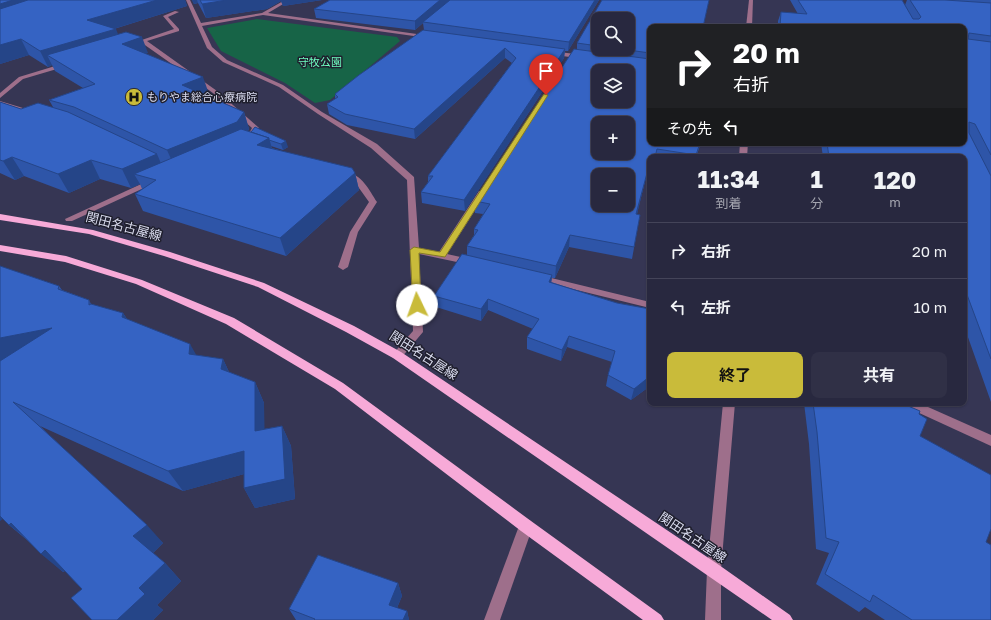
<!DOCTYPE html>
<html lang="ja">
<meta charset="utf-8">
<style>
:root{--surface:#28283f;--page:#303046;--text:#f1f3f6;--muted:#a5a6b0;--line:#444459;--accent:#c9bb3a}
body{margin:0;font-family:"Golos Text","Noto Sans JP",sans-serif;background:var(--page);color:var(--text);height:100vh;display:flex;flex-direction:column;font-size:15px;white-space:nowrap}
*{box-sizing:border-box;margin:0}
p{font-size:13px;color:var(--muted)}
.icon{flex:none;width:22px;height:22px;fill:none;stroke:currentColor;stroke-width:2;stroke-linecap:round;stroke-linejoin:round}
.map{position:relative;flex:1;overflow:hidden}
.drawer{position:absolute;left:647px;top:154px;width:320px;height:252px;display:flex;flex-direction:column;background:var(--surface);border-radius:8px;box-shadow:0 1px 3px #0004,0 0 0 1px var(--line)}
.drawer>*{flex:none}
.banner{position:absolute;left:647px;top:24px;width:320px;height:122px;border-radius:8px;box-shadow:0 1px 3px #0004,0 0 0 1px var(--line);background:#202124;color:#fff;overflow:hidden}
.controls{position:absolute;left:591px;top:12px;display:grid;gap:8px}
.controls a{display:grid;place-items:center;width:44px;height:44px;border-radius:8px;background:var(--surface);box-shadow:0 1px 3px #0004,0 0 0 1px var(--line);font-size:20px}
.pin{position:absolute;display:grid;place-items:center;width:34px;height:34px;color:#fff;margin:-41px -17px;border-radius:50% 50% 50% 0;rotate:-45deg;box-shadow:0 0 4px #0007}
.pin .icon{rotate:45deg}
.me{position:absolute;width:44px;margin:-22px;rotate:357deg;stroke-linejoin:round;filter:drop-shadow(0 0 3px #0008)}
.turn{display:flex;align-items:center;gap:14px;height:84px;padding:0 20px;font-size:18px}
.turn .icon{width:52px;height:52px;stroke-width:2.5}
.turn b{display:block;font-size:28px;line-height:34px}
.then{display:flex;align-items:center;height:38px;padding:0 20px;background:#0003;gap:8px;font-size:15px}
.eta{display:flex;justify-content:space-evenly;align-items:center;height:68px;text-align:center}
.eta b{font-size:24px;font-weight:700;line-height:28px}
.cta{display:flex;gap:8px;margin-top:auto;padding:8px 20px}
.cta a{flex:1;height:46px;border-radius:8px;background:var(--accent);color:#111;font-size:16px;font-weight:700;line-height:46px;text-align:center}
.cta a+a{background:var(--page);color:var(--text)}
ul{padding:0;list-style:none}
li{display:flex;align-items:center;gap:12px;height:56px;padding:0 20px;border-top:1px solid var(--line)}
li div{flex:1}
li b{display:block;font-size:15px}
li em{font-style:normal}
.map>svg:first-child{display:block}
.green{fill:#176447}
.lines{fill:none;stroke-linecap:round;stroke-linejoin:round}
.minor{fill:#9e6f8b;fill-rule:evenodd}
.major{fill:#f7aad8;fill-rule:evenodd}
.wall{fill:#2e55a8;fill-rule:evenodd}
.shaded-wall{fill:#254588}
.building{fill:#3563c3;stroke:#254588;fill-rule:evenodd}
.route{fill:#c9bb3a;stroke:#837a26}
.labels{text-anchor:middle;stroke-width:3;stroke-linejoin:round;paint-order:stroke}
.far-park-label{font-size:11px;fill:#6ffec1;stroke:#1f1f2d}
.far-poi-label{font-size:11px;fill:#dadcef;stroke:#1f1f2d;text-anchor:start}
.street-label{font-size:13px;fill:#dadcef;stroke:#1f1f2d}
</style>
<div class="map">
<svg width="991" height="620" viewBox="0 0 991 620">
<rect width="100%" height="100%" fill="#363654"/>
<!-- green -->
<path class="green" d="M257 19 397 37 400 41 330 100 315 103 285 83 221 51 207 28Z"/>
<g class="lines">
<!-- minor -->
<g class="minor">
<path d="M186 0H190L201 23 262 13 285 0H290L268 13 431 36 428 38 263 15 202 26 212 47 227 60 283 85 322 112 377 144 414 177 419 248 439 252 479 191H485L486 193 447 254 474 260 476 262 474 264 471 265 419 254 423 332 401 358H393L392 355 413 331 407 180 371 148 318 114 279 87 223 62 207 48Z"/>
<path d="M749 0H753L752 27H746Z"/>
<path d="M175 11 179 12 168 17 179 29V31L147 41 217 91 258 127 259 128 252 138 247 137 252 128 213 93 142 43 130 47 127 45 174 29 163 16Z"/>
<path d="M551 51 583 55 586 57 583 59 549 54V52Z"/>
<path d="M65 63 67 64V66L23 79 0 98V93L19 77Z"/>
<path d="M0 101 36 112 37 113 34 115 0 105Z"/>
<path d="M740 143H748L747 157H739Z"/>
<path d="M342 173C360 170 369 190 377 202L358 232 348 267 343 270 338 267 350 232 369 202 354 181 342 177Z"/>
<path d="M150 180H153L157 182 72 221H66L65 219Z"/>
<path d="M539 275 650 302V308L536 280 534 278 536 276Z"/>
<path d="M723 403H735L721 570V620H705L707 570Z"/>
<path d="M902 403H919L991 435V446L904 406Z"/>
<path d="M526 519 531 521 533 526 500 620H484L519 526 521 521Z"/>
</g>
<!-- major -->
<g class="major">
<path d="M0 214 93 230 170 252 264 283 354 326 401 352 719 565 790 615 793 620H772L393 358 346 332 258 287 164 256 89 234 0 220Z"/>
<path d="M0 245 66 256 142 280 234 318 343 383 531 521 661 615 664 620H643L521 531 335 389 226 324 136 284 65 262 0 251Z"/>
</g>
</g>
<!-- wall -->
<g class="wall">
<path d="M0 0H185L187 6 114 29 118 35 148 53H145L209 94 205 95 244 112 249 129 248 131 251 132 255 127 288 147 283 150 271 146 272 148 355 173 359 190 286 256 143 211 135 194 142 189 140 184 131 188 100 179 69 193 24 176 15 180 0 173V102L21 109 53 107 49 100 83 88 55 71 52 65 48 67 29 55 0 64Z"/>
<path d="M192 0H322L283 6 281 1 267 9 206 18 198 3 194 4Z"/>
<path d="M330 0H599L568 51H565L564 58 465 211 422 203 421 192 428 182V176L512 63 505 58 415 139 347 125 329 114 327 104 335 99V94L424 30 423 23 415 30 316 18 314 9Z"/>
<path d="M602 0H709L703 27H650V143H701L696 157H650V173H647L637 214 640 215 632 259 569 247 555 278H552L551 282 617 303 650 309V390L646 389 631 400 606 386 608 375 612 362 567 347 561 361 527 349V337L533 329 488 310 481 321 436 307 434 296 462 254 467 255V246L474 235V229L483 214 475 213V201L574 49 577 50V43ZM598 19H628V49H598ZM598 71H628V101H598ZM598 123H628V153H598ZM598 175H628V205H598Z"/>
<path d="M790 0H902L905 5 907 0H991V402L964 326V157H823L821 143H964V27H778V21L781 12 798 14Z"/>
<path d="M0 266 59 286 62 290 89 300 91 304 123 313 127 319 196 355 223 359 229 372 255 382 264 403V429L282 426 291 446 295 499 255 508 244 488V474L183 491 40 426 163 543 153 553 165 563 181 581 157 605 163 610 153 620H92L82 589 65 571 63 572 27 540 9 525 3 519Z"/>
<path d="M804 403H901L919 414 920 436 986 542 991 620H885L865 607 859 612 816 584 829 553 816 549 809 444Z"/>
<path d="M398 583 402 596 397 608 407 611 409 620H296L289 609Z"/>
</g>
<!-- shaded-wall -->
<g class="shaded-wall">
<path d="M13 0H63L0 21V4Z"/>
<path d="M157 0H185L187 6 94 35 87 20Z"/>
<path d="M192 0H197L198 3 194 4Z"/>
<path d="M227 0H322L283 6 281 1 267 9 206 18 202 4Z"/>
<path d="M440 0H451L423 22V23L415 30V21Z"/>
<path d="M595 0H599L568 51 569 42Z"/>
<path d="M116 29 122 44 47 55 52 65 48 67 40 51Z"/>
<path d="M142 37 148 53 129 59 122 44Z"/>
<path d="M21 39 29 55 0 64V45Z"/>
<path d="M505 48V58L415 139 414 129Z"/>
<path d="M565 49 564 58 465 211 464 200Z"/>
<path d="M203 77 209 94 189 102 182 85Z"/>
<path d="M244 112 249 129 243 140 175 168 167 150Z"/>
<path d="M269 138 274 155 257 145Z"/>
<path d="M286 141 288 147 283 150 281 144Z"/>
<path d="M157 154 165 173 134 174 140 184 131 188 122 169Z"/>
<path d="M12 157 24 176 15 180 3 161Z"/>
<path d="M91 160 100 179 69 193 58 174Z"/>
<path d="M650 162 647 173 634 226 636 214Z"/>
<path d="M355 173 359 190 286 256 280 238Z"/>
<path d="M570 235 569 247 555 278 556 266Z"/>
<path d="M552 275 551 286 549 282Z"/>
<path d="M488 299V310L481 321V309Z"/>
<path d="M123 313 136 334 122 317Z"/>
<path d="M52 328 0 363V338Z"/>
<path d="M569 336 567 347 561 361 562 350Z"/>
<path d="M190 344 202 365 189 354Z"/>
<path d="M223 359 233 381 221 369Z"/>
<path d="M649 377 646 389 631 400 634 389Z"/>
<path d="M255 382 264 403 265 451 255 431Z"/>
<path d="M282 426 291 446 295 499 255 508 244 488Z"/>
<path d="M244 451 255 471 183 491 168 471Z"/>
<path d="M0 512 6 517 0 521Z"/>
<path d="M11 523 32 543 9 525Z"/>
<path d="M147 525 163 543 151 555 133 536Z"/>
<path d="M45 550 67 568 63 572 41 554Z"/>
<path d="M165 563 181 581 157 605 163 610 153 620H117L139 588Z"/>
<path d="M398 583 402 596 393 617 389 605Z"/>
<path d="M407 611 409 620H403Z"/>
</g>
<!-- building -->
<g class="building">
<path d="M0 0H13L0 4Z"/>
<path d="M28 0H157L87 20 116 29 40 51 21 39 0 45V9Z"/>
<path d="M200 0H227L202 4Z"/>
<path d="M330 0H440L415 21 314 9Z"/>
<path d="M450 0H595L569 42 423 22Z"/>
<path d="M602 0H709L703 27H650V53L621 49H628V19H598V46L577 43Z"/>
<path d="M798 0H902L913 19H919L921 17 910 0H945L991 3V36L969 33 968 39 991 42V155L975 124 969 122V133L991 176V359L966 292 964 296V157H829L827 143H964V27H780L781 12 807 14Z"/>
<path d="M423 30 565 49 464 200 421 192 433 176H428L516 58 505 48 414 129 345 114 327 104 338 97 335 94 359 75Z"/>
<path d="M126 32 142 37 122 44 203 77 182 85 244 112 237 122 167 150 74 107 49 100 95 84 47 55Z"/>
<path d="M574 49 650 59V143H700L696 155 657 149 655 157H650V162L636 214 640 215 634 247 570 235 556 266 467 246 478 230 474 229 490 204 475 201ZM598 71H628V101H598ZM598 123H628V153H598ZM598 175H628V205H598Z"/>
<path d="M0 102 21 109 38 103 68 112 157 154 122 169 91 160 58 174 12 157 3 161 0 160Z"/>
<path d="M255 127 286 141 281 144 269 140V138L251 132Z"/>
<path d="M241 129 269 138 257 145 352 168 355 173 280 238 135 194 156 180 134 174Z"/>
<path d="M462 254 552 275 549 282 617 303 650 309V377H649L634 389 608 375 615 351 569 336 562 350 527 337 539 319 488 299 481 309 434 296Z"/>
<path d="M0 266 59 286 58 289 89 300V305L91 304 123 313 122 317 190 344 189 354 223 359 221 369 255 382V431L282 426 285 479 244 488V451L168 471 13 402 147 525 133 536 165 563 139 588 145 594 117 620H92L71 598 82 589 45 550 41 554 11 523 9 525 0 516V361L52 328 0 338Z"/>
<path d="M813 403H901L920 411 919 414 927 419 920 436 991 475V529L986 542 991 545V620H912L873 595 870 602 825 574 839 542 826 538 817 432Z"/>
<path d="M318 555 398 583 389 605 407 611 403 620H314L315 619 289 609Z"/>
</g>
<!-- route -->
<path class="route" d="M544 94 548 95 445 257 419 253 421 305 417 308 413 307 410 250 414 247 440 252Z"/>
<!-- icons -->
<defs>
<symbol id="hospital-disc" viewBox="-11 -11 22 22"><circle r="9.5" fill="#c9bb3a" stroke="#1f1f2d"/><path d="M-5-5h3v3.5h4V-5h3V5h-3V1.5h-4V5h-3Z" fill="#111"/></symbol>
</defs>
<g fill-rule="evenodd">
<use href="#hospital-disc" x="124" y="87" width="20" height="20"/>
</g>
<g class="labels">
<!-- far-park labels -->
<g class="far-park-label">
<text x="320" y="66">守牧公園</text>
</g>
<!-- far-poi labels -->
<g class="far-poi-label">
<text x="147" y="101">もりやま総合心療病院</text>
</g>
<!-- street labels -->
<g class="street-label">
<text transform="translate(124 226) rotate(15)" y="5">関田名古屋線</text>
<text transform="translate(424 355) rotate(33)" y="5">関田名古屋線</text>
<text transform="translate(693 537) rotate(34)" y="5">関田名古屋線</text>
</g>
</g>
</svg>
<div class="controls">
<a><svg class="icon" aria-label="search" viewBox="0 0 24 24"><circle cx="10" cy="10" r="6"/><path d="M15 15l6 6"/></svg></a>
<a><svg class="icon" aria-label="layers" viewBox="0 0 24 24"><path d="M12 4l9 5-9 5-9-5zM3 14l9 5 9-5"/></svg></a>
<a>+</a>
<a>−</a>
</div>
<div class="pin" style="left:546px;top:95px;background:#d93025"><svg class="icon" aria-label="arrive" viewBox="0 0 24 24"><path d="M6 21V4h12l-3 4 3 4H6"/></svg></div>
<svg class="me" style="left:417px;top:305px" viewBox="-20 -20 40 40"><circle r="19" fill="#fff"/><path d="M0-13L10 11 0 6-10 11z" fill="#c9bb3a"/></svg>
<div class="banner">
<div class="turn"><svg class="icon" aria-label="right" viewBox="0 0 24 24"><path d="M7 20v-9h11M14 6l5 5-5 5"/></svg><div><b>20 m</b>右折</div></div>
<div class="then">その先<svg class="icon" aria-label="left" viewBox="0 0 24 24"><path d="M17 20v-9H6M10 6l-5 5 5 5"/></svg></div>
</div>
<section class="drawer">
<div class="eta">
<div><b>11:34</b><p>到着</p></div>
<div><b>1</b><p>分</p></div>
<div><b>120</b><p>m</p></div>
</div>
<ul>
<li><svg class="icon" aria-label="right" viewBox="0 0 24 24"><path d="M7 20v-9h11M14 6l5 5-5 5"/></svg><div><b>右折</b></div><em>20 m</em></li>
<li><svg class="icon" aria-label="left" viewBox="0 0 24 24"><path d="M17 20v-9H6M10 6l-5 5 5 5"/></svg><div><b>左折</b></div><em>10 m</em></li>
</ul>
<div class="cta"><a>終了</a><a>共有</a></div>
</section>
</div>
